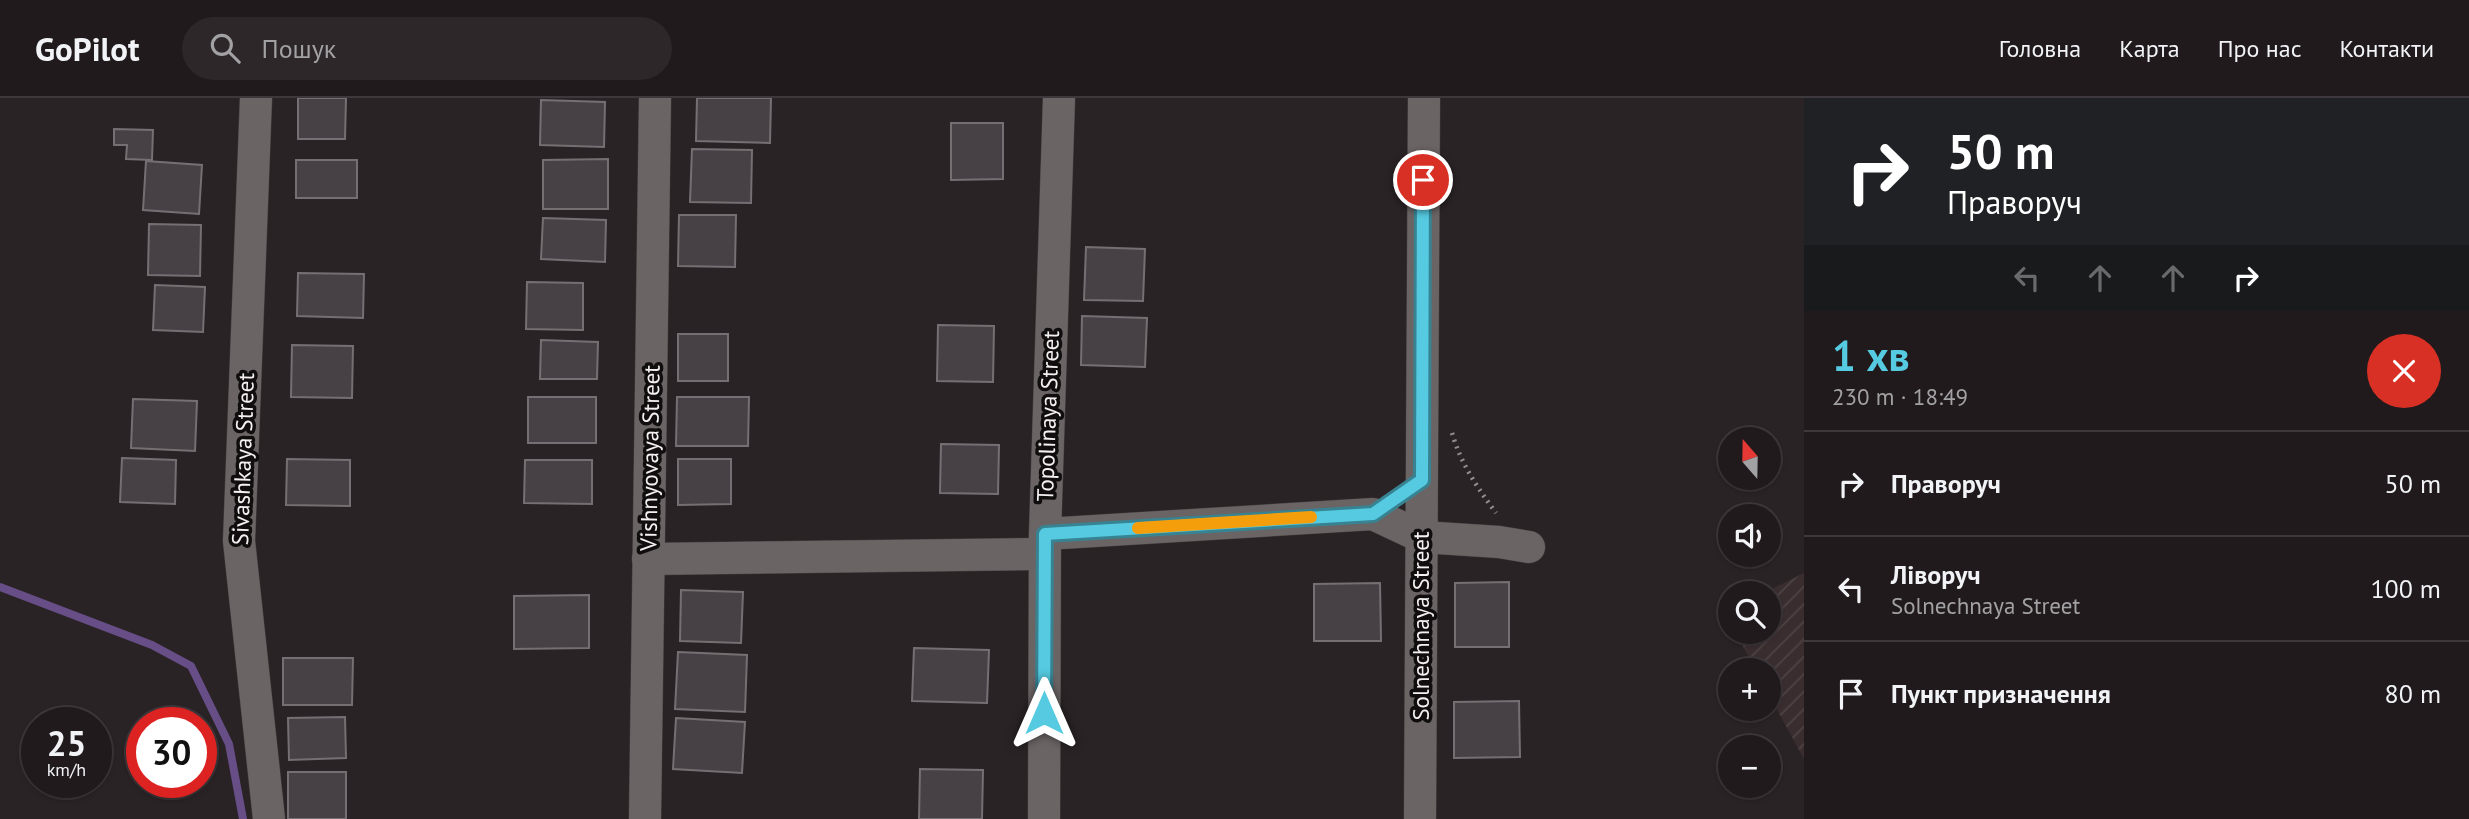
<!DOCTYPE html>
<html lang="uk">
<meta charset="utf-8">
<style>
:root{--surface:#201a1c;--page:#2d2729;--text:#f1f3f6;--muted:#a2a1a3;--line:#3d383b;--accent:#55cae0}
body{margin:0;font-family:"PT Sans",sans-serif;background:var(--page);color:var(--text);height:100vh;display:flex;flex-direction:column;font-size:26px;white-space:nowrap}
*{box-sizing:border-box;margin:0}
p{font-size:23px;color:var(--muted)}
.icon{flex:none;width:38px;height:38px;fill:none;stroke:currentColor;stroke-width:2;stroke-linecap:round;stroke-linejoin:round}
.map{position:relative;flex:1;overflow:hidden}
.panel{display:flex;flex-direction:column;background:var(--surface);width:665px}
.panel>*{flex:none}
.banner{background:#202124;color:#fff;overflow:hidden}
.needle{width:46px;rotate:340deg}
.buttons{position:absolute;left:1718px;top:329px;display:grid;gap:14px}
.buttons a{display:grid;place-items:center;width:63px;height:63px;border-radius:50%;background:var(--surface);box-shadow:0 2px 5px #0004,0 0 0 2px var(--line);font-size:35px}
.speed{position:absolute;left:21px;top:609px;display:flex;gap:14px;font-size:35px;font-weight:700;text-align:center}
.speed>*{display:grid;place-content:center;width:91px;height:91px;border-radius:50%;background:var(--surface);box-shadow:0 2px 5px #0004,0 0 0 2px var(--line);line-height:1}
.speed small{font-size:18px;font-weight:400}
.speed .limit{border:10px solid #d22;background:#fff;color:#111}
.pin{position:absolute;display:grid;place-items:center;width:60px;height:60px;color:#fff;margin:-30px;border:4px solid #fff;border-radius:50%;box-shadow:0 2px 7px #0007}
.me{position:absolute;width:77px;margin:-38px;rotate:0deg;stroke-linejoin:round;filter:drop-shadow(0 0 5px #0008)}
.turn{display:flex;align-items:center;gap:24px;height:147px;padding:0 28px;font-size:32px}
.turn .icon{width:91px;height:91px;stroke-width:2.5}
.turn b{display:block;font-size:49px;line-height:60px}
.lanes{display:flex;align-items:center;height:66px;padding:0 28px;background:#0003;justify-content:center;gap:35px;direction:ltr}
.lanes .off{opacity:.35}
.round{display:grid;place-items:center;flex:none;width:74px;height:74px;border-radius:37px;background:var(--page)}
.summary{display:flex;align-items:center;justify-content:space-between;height:119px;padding:0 28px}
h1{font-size:42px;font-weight:700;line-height:52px;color:var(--accent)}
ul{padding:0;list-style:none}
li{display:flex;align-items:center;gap:21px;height:105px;padding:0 28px;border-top:2px solid var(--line)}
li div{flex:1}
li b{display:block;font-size:26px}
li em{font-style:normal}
header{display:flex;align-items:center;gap:42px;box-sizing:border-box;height:98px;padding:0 35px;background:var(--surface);border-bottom:2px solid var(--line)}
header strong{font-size:33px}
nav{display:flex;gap:38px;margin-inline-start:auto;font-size:24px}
.search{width:490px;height:63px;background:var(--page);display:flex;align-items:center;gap:18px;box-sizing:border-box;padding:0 24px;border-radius:38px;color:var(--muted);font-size:26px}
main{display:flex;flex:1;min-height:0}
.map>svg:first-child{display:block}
.industrial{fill:url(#industrial-furrows)}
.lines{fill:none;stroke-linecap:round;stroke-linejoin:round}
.stream{stroke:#674e87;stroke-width:8}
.building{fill:#474145;stroke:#756f73;stroke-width:2}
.street-casing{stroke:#443f40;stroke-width:33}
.path{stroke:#928d8e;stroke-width:4.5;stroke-dasharray:2 5;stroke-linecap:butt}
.street{stroke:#6b6465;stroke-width:32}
.route-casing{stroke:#378392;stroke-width:18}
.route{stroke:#55cae0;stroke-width:12}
.slow{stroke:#f59e0b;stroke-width:12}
.labels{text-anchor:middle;stroke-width:7;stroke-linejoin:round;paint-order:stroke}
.street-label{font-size:23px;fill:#f4f0f1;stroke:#100d0e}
</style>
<header>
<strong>GoPilot</strong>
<div class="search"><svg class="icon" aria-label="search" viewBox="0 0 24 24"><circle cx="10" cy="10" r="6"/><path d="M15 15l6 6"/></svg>Пошук</div>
<nav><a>Головна</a><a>Карта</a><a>Про нас</a><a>Контакти</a></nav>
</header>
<main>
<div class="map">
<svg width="1804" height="721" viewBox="0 0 1804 721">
<defs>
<pattern id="industrial-furrows" width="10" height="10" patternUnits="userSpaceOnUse" patternTransform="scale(1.75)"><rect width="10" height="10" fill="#3a2d30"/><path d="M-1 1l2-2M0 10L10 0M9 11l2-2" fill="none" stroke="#4d4244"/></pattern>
</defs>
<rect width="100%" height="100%" fill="#2a2325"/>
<!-- industrial -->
<path class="industrial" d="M1804 475V661L1769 597V572H1756L1735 534H1769V495H1764Z"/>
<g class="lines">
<!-- stream -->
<path class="stream" d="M0 489 152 547 191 568 229 646 243 721"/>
</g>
<!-- building -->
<g class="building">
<path d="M298 0H346L345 41H298Z"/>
<path d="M697 0H771L770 45 696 43Z"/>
<path d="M541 2 605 4 604 49 540 47Z"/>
<path d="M951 25H1003V81L951 82Z"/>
<path d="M114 31 153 32 152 62 126 61 127 47H114Z"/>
<path d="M692 51 752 52 751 105 690 104Z"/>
<path d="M608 61V111H543V62Z"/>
<rect x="296" y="62" width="61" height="38"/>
<path d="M146 63 202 67 199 116 143 112Z"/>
<path d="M679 117H736L735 169 678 168Z"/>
<path d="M543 120 606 122 605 164 541 161Z"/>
<path d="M149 126 201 127 200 178 148 177Z"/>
<path d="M1086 149 1145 151 1143 203 1084 202Z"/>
<path d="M298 175 364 176 363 220 297 218Z"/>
<path d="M527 184 583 185V232L526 231Z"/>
<path d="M155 187 205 189 203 234 153 232Z"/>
<path d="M1082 218 1147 220 1145 269 1081 267Z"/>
<path d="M938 227 994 228 993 284 937 283Z"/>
<rect x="678" y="236" width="50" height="47"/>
<path d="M541 242 598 244 597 281H540Z"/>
<path d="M292 247 353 248 352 300 291 299Z"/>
<rect x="528" y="299" width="68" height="46"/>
<path d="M677 299H749L748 348H676Z"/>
<path d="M133 301 197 303 195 353 131 350Z"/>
<path d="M941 346 999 347 998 396 940 395Z"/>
<path d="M122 360 176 362 175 406 120 404Z"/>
<path d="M287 361 350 362V408L286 407Z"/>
<path d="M678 361H731V406L678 407Z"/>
<path d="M525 362H592V406L524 405Z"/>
<path d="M1509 484V549H1455V485Z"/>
<path d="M1380 485 1381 543H1314V486Z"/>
<path d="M681 492 743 494 741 545 680 543Z"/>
<path d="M589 497V550L514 551V498Z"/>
<path d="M914 550 989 552 987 605 912 603Z"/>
<path d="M678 554 747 557 745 614 675 611Z"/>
<path d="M283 560H353L352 607H283Z"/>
<path d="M1519 603 1520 659 1454 660V604Z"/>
<path d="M345 619 346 660 289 662 288 620Z"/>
<path d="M676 620 745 624 742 675 673 671Z"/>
<path d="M920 671 983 672 982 721H919Z"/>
<rect x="288" y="674" width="58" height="47"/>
</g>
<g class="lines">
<defs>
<g id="street">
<path d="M256 0 239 443 269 721"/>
<path d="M1045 436 1373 416 1422 439 1499 444 1529 449"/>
<path d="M648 461 1044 456"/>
<path d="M645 721 655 0"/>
<path d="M1044 721 1045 436 1059 0"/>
<path d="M1420 721 1424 0"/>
</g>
</defs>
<!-- street casing -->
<use href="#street" class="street-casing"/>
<!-- path -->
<path class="path" d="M1452 335C1461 366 1477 389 1496 415"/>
<!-- street -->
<use href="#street" class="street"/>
</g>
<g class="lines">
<defs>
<path id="route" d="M1044 615 1045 436 1373 416 1422 382 1423 82"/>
</defs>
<!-- route casing -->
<use href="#route" class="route-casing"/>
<!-- route -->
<use href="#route" class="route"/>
<!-- slow -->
<path class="slow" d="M1138 430 1311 419"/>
</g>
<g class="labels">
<!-- street labels -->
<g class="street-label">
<text transform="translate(1048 318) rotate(-88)" y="8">Topolinaya Street</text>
<text transform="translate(650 360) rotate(-89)" y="8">Vishnyovaya Street</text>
<text transform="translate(243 361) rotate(-88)" y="8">Sivashkaya Street</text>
<text transform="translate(1421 528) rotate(-90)" y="8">Solnechnaya Street</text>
</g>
</g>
</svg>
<div class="buttons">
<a><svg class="needle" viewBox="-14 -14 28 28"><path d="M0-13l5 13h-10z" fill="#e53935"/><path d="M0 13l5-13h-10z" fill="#a2a1a3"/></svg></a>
<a><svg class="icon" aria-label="sound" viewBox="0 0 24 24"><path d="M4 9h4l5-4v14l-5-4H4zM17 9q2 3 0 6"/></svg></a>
<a><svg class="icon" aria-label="search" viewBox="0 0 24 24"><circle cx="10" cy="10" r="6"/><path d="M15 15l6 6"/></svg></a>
<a>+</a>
<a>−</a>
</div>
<div class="speed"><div>25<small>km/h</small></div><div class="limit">30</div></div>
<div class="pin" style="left:1423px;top:82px;background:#d93025"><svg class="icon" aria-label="arrive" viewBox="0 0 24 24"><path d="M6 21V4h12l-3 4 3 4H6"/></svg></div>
<svg class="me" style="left:1044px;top:615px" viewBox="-20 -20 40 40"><path d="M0-17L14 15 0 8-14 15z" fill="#55cae0" stroke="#fff" stroke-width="4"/></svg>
</div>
<section class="panel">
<div class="banner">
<div class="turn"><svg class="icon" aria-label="right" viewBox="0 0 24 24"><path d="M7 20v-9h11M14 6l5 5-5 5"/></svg><div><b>50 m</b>Праворуч</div></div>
<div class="lanes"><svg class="icon off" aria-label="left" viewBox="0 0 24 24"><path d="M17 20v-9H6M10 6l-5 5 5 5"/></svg><svg class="icon off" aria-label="ahead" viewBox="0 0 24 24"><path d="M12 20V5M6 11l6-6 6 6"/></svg><svg class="icon off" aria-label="ahead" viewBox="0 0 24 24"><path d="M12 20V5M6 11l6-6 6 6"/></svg><svg class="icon" aria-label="right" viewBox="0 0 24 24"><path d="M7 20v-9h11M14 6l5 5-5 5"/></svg></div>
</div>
<div class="summary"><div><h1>1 хв</h1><p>230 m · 18:49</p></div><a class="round" style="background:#d93025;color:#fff"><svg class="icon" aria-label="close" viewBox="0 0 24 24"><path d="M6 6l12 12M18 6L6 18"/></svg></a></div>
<ul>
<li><svg class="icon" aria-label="right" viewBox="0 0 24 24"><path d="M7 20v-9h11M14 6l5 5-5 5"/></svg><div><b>Праворуч</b></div><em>50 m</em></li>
<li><svg class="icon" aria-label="left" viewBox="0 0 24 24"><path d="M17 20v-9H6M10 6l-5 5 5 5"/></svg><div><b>Ліворуч</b><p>Solnechnaya Street</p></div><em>100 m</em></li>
<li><svg class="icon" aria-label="arrive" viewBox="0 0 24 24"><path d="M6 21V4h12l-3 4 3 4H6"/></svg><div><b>Пункт призначення</b></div><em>80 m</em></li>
</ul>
</section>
</main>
